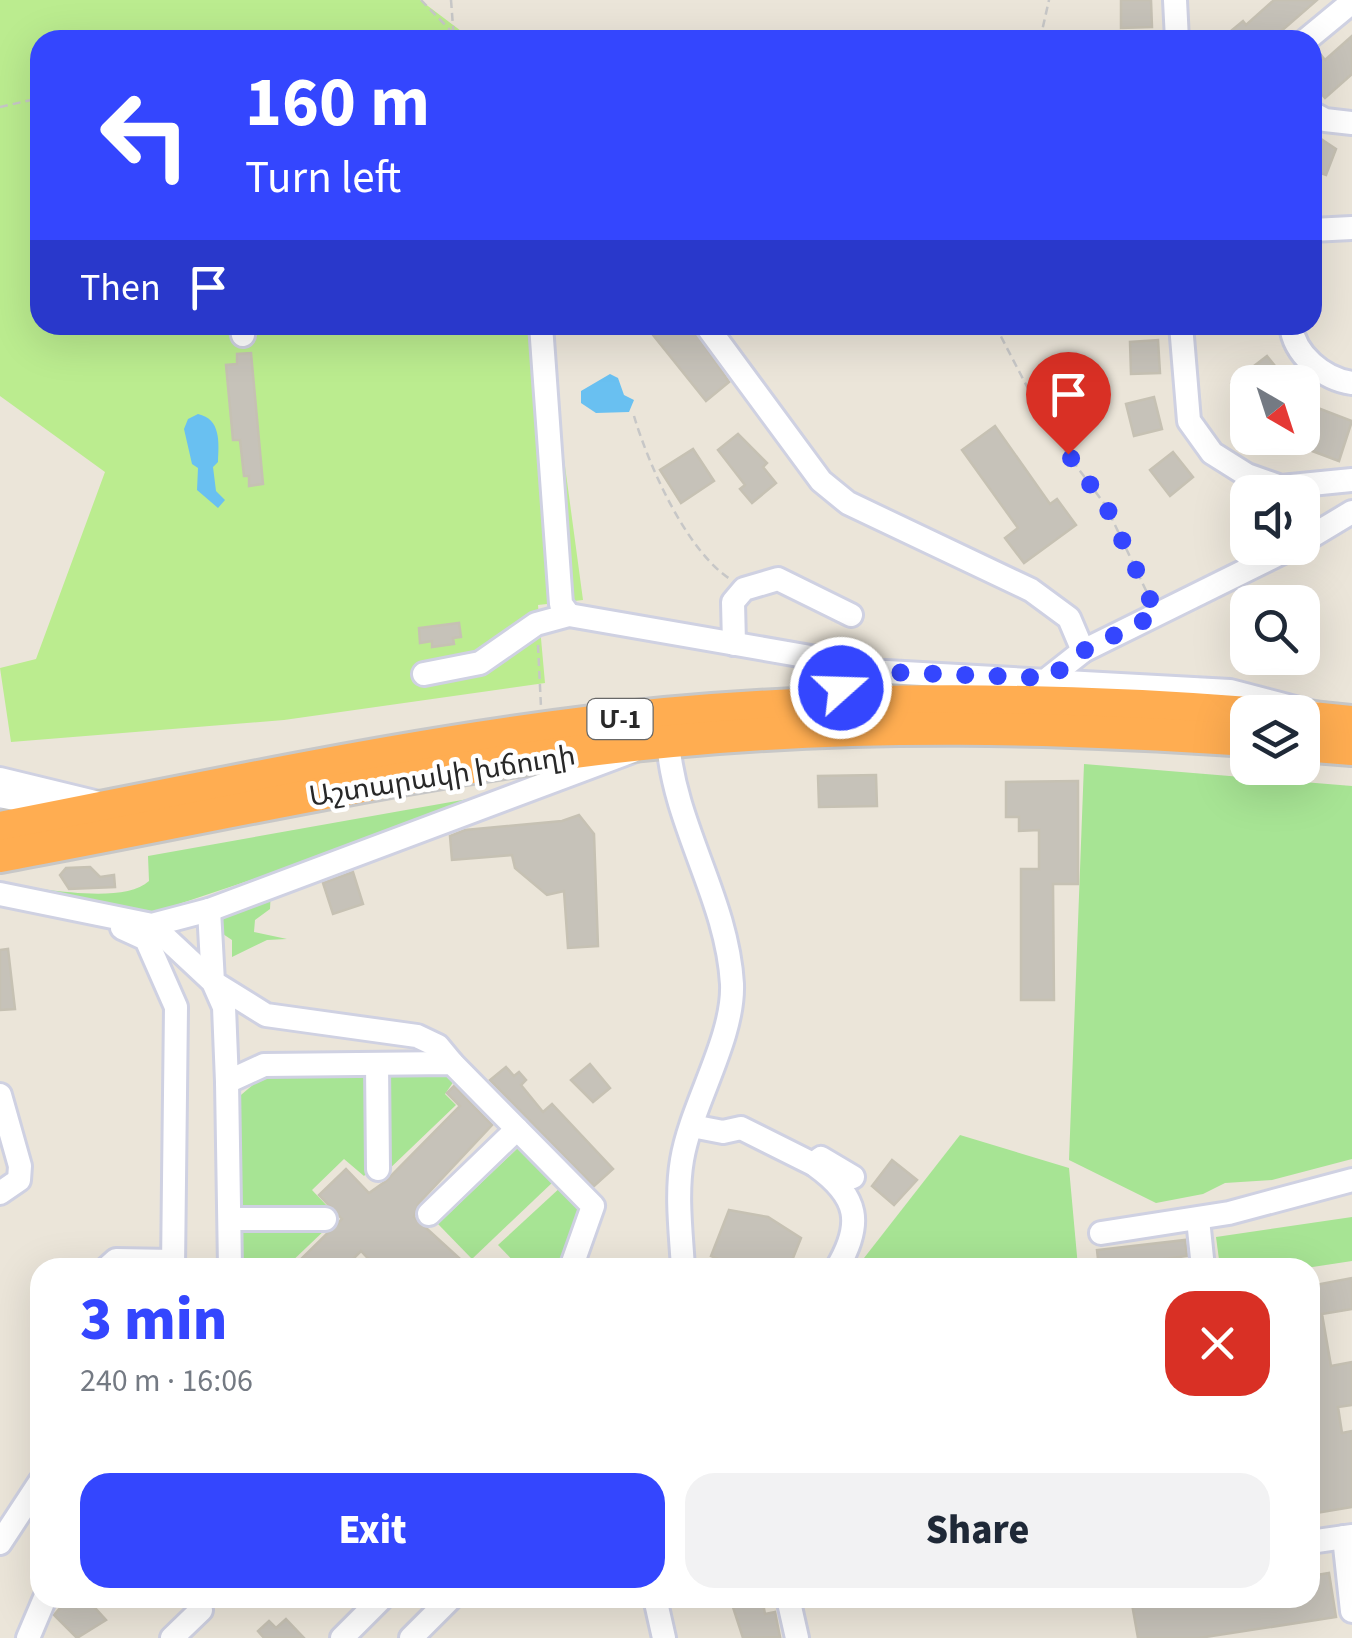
<!DOCTYPE html>
<meta charset="utf-8">
<style>
:root{--surface:#fff;--page:#f2f2f3;--text:#1f2937;--muted:#747a83;--accent:#3446fe}
body{margin:0;font-family:"Source Sans 3","Noto Sans Armenian",sans-serif;background:var(--page);color:var(--text);height:100vh;display:flex;flex-direction:column;font-size:38px;white-space:nowrap}
*{box-sizing:border-box;margin:0}
p{font-size:32px;color:var(--muted)}
.icon{flex:none;width:55px;height:55px;fill:none;stroke:currentColor;stroke-width:2;stroke-linecap:round;stroke-linejoin:round}
.map{position:relative;flex:1;overflow:hidden}
.sheet{position:absolute;left:30px;top:1258px;width:1290px;height:350px;display:flex;flex-direction:column;background:var(--surface);border-radius:30px;box-shadow:0 10px 40px #0002}
.sheet>*{flex:none}
.hud{position:absolute;left:30px;top:30px;width:1292px;height:305px;border-radius:30px;box-shadow:0 10px 40px #0002;background:#3446fe;color:#fff;overflow:hidden}
.needle{width:65px;rotate:141deg}
.fabs{position:absolute;left:1230px;top:365px;display:grid;gap:20px}
.fabs a{display:grid;place-items:center;width:90px;height:90px;border-radius:20px;background:var(--surface);box-shadow:0 10px 40px #0002;font-size:50px}
.pin{position:absolute;display:grid;place-items:center;width:85px;height:85px;color:#fff;margin:-102px -42px;border-radius:50% 50% 50% 0;rotate:-45deg;box-shadow:0 0 10px #0007}
.pin .icon{rotate:45deg}
.me{position:absolute;width:110px;margin:-55px;rotate:70deg;stroke-linejoin:round;filter:drop-shadow(0 0 8px #0008)}
.turn{display:flex;align-items:center;gap:35px;height:210px;padding:0 50px;font-size:45px}
.turn .icon{width:130px;height:130px;stroke-width:2.5}
.turn b{display:block;font-size:70px;line-height:85px}
.then{display:flex;align-items:center;height:95px;padding:0 50px;background:#0003;gap:20px;font-size:38px}
.round{display:grid;place-items:center;flex:none;width:105px;height:105px;border-radius:30px;background:var(--page)}
.headline{display:flex;align-items:center;justify-content:space-between;height:170px;padding:0 50px}
h1{font-size:60px;font-weight:800;line-height:75px;color:var(--accent)}
.action{display:flex;gap:20px;margin-top:auto;padding:20px 50px}
.action a{flex:1;height:115px;border-radius:30px;background:var(--accent);color:#fff;font-size:40px;font-weight:800;line-height:115px;text-align:center}
.action a+a{background:var(--page);color:var(--text)}
.map>svg:first-child{display:block}
.green{fill:#a7e494}
.pitch{fill:#bbec8f}
.water{fill:#69c0f1}
.building{fill:#c6c2b9;stroke:#c6c1b3;stroke-width:2.5}
.lines{fill:none;stroke-linecap:round;stroke-linejoin:round}
.minor-casing{stroke:#cfd1e2;stroke-width:28}
.highway-casing{stroke:#c7c7c7;stroke-width:38}
.path{stroke:#c7c7c7;stroke-width:2.5;stroke-dasharray:8 5;stroke-linecap:butt}
.minor{stroke:#fff;stroke-width:22}
.highway{stroke:#ffad51;stroke-width:32}
.route{stroke:#3446fe;stroke-width:18;stroke-dasharray:0 32.4}
.labels{text-anchor:middle;stroke-width:9;stroke-linejoin:round;paint-order:stroke}
.shield{fill:#fff;stroke:#686868;stroke-width:2.5}
.shield-label{font-size:25px;font-weight:bold;fill:#282828}
.street-label{font-size:28px;fill:#282828;stroke:#fff}
</style>
<div class="map">
<svg width="1352" height="1638" viewBox="0 0 1352 1638">
<rect width="100%" height="100%" fill="#ebe5d9"/>
<!-- green -->
<g class="green">
<path d="M1084 764 1352 786V1159L1272 1180 1225 1183 1203 1194 1156 1203 1069 1160Z"/>
<path d="M524 789 155 912 0 883C35 887 122 906 149 881L148 856Z"/>
<path d="M271 889 270 909 255 920 254 932 287 939 267 940 232 957V940L217 930 230 904Z"/>
<path d="M448 1071 454 1081 445 1094 456 1105 385 1173 387 1072Z"/>
<path d="M267 1073 369 1074 372 1168 364 1176 344 1159 312 1190 329 1208 324 1213 240 1210 235 1100Z"/>
<path d="M960 1135 1069 1168 1078 1267H857Z"/>
<path d="M520 1146 554 1181 472 1259 438 1224Z"/>
<path d="M562 1186 582 1209 561 1267H519L498 1245Z"/>
<path d="M1352 1217V1261L1306 1268 1220 1267 1216 1237Z"/>
<path d="M328 1227 286 1267H237L239 1230Z"/>
</g>
<!-- pitch -->
<path class="pitch" d="M0 0H420L473 40H40V325H546L583 600 538 605 545 683 284 720 11 742 0 668 36 659 105 472 0 396Z"/>
<!-- water -->
<g class="water">
<path d="M610 374 618 378 624 395 634 400 629 412 596 413 581 403V391Z"/>
<path d="M198 414C221 419 219 442 218 462L213 467 216 491 225 500 218 508 197 490 198 468 192 464 184 429 188 419Z"/>
</g>
<!-- building -->
<g class="building">
<path d="M1121 0H1151L1152 27 1121 28Z"/>
<path d="M1274 0H1317L1271 40H1238L1231 31 1243 21 1246 25Z"/>
<path d="M1352 36V74L1325 98 1312 83V63L1321 55 1325 60Z"/>
<path d="M1312 133 1336 149 1326 175 1312 170Z"/>
<path d="M645 325H691L729 382 706 401Z"/>
<path d="M1158 340 1160 373 1131 374 1130 342Z"/>
<path d="M251 353 263 484 249 486V476H244L240 440H233L226 365 237 364V354Z"/>
<path d="M1267 356 1288 382H1233Z"/>
<path d="M1154 397 1162 429 1134 436 1126 404Z"/>
<path d="M1310 405 1352 421 1339 461 1280 439 1302 438Z"/>
<path d="M995 426 1050 504 1057 499 1076 525 1024 563 1005 538 1018 528 962 450Z"/>
<path d="M738 434 767 463 763 467 776 483 752 503 740 489 745 485 718 450Z"/>
<path d="M693 449 714 481 681 503 660 470Z"/>
<path d="M1173 452 1193 477 1170 496 1150 470Z"/>
<path d="M459 623 461 637 453 638 454 644 432 647V641L420 643 419 628Z"/>
<path d="M876 775 877 806 819 807 818 776Z"/>
<path d="M1078 781V884H1053L1054 1000H1021V869H1039V830L1019 831V817H1006V782Z"/>
<path d="M579 815 594 834 598 946 568 948 564 891 547 895 515 868 512 855 452 860 450 836 465 830 562 821Z"/>
<path d="M90 867 100 877 114 875 115 887 69 889 60 875 66 868Z"/>
<path d="M353 872 363 904 333 914 323 883Z"/>
<path d="M8 949 15 1009 0 1010V950Z"/>
<path d="M590 1064 610 1088 593 1102 571 1080Z"/>
<path d="M506 1067 514 1076 519 1072 526 1080 521 1085 543 1112 552 1104 613 1169 594 1186 490 1080Z"/>
<path d="M454 1086 492 1125 419 1203 414 1217 470 1268H377L361 1251 344 1268H292L342 1219 319 1195 346 1169 369 1193 386 1181 460 1106 447 1093Z"/>
<path d="M892 1160 917 1180 894 1205 872 1186Z"/>
<path d="M729 1210 768 1217 801 1238 789 1268H740L711 1256Z"/>
<path d="M1185 1240 1187 1256 1099 1268 1097 1250Z"/>
<path d="M1352 1278V1309L1322 1314 1331 1366 1352 1362V1405L1338 1407 1342 1433 1352 1431V1507L1310 1514V1286Z"/>
<path d="M1329 1573 1336 1617 1199 1638H1138L1132 1604 1171 1598H1310V1576Z"/>
<path d="M69 1598H86L106 1620 77 1638 54 1615Z"/>
<path d="M730 1598H762L765 1614 775 1612 780 1637 743 1638Z"/>
<path d="M286 1619 304 1638H264L258 1631 269 1621 276 1628Z"/>
</g>
<g class="lines">
<defs>
<g id="minor">
<path d="M1175 0 1177 40"/>
<path d="M1306 40 1352 2"/>
<path d="M1312 113 1325 120 1352 123"/>
<path d="M1312 230 1352 228"/>
<path d="M241 325 243 335"/>
<path d="M541 325 561 604 569 615"/>
<path d="M706 325 821 481 848 503 1031 590 1069 618 1083 651"/>
<path d="M1181 325 1189 421 1212 453 1247 475 1281 487 1352 480"/>
<path d="M1291 325C1294 355 1324 379 1352 383"/>
<path d="M1302 542 1352 512"/>
<path d="M734 644 733 602 744 589 778 579 851 615"/>
<path d="M424 674 480 663 536 624 569 615 822 659 864 681"/>
<path d="M1050 677 1083 651 1291 548"/>
<path d="M825 702 857 674 886 672 1230 691 1322 715"/>
<path d="M668 741C674 826 727 898 732 984 734 1039 691 1105 682 1160 676 1195 681 1233 683 1268"/>
<path d="M0 779 103 804"/>
<path d="M0 796 64 809"/>
<path d="M0 894 152 925 209 910 633 751"/>
<path d="M209 910 213 982 266 1015 417 1036 438 1046 452 1063"/>
<path d="M152 925 213 982 224 1007 227 1082"/>
<path d="M122 928 146 939 176 1007 173 1268"/>
<path d="M377 1064 378 1169"/>
<path d="M0 1095 20 1166 19 1180 0 1193"/>
<path d="M692 1126 723 1132 741 1128 813 1164 821 1158 853 1177"/>
<path d="M816 1166C859 1197 863 1224 837 1268"/>
<path d="M429 1214 517 1129"/>
<path d="M230 1219H325"/>
<path d="M1198 1219 1203 1268"/>
<path d="M1101 1233 1229 1213 1352 1180"/>
<path d="M107 1268 116 1260 173 1261"/>
<path d="M230 1268 227 1082 264 1065 452 1063 593 1206 571 1268"/>
<path d="M1344 1537 1352 1611"/>
<path d="M1310 1542 1352 1536"/>
<path d="M0 1543 40 1482"/>
<path d="M655 1598 664 1638"/>
<path d="M788 1598 797 1638"/>
<path d="M28 1638 45 1598"/>
<path d="M172 1638 201 1610"/>
<path d="M342 1638 382 1598"/>
<path d="M411 1638 451 1598"/>
</g>
<g id="highway">
<path d="M1302 717 1352 722"/>
<path d="M1302 745 1352 749"/>
<path d="M0 828C220 785 441 736 665 714 860 696 1052 698 1248 713"/>
<path d="M0 856C223 815 446 762 672 741 864 723 1055 727 1248 740"/>
</g>
</defs>
<!-- minor casing -->
<use href="#minor" class="minor-casing"/>
<!-- highway casing -->
<use href="#highway" class="highway-casing"/>
<!-- path -->
<g class="path">
<path d="M421 0 452 32"/>
<path d="M451 0 454 40"/>
<path d="M1040 40 1049 0"/>
<path d="M0 107 40 98"/>
<path d="M995 325 1049 429 1106 506 1150 599"/>
<path d="M634 416C649 466 686 550 730 579"/>
<path d="M538 645 541 707"/>
</g>
<!-- minor -->
<use href="#minor" class="minor"/>
<!-- highway -->
<use href="#highway" class="highway"/>
</g>
<g class="lines">
<!-- route -->
<path class="route" d="M841 688 857 674 886 672 1050 678 1083 651 1157 614 1106 506 1068 454"/>
</g>
<g class="labels">
<!-- shield labels -->
<rect class="shield" x="587.5" y="699" width="65" height="40" rx="8"/>
<g class="shield-label">
<text x="620" y="728">Մ-1</text>
</g>
<!-- street labels -->
<g class="street-label">
<text transform="translate(442 775) rotate(-9)" y="10">Աշտարակի խճուղի</text>
</g>
</g>
</svg>
<div class="fabs">
<a><svg class="needle" viewBox="-14 -14 28 28"><path d="M0-13l5 13h-10z" fill="#e53935"/><path d="M0 13l5-13h-10z" fill="#747a83"/></svg></a>
<a><svg class="icon" aria-label="sound" viewBox="0 0 24 24"><path d="M4 9h4l5-4v14l-5-4H4zM17 9q2 3 0 6"/></svg></a>
<a><svg class="icon" aria-label="search" viewBox="0 0 24 24"><circle cx="10" cy="10" r="6"/><path d="M15 15l6 6"/></svg></a>
<a><svg class="icon" aria-label="layers" viewBox="0 0 24 24"><path d="M12 4l9 5-9 5-9-5zM3 14l9 5 9-5"/></svg></a>
</div>
<div class="pin" style="left:1068px;top:454px;background:#d93025"><svg class="icon" aria-label="arrive" viewBox="0 0 24 24"><path d="M6 21V4h12l-3 4 3 4H6"/></svg></div>
<svg class="me" style="left:841px;top:688px" viewBox="-20 -20 40 40"><circle r="17" fill="#3446fe" stroke="#fff" stroke-width="3"/><path d="M0-11L8 9 0 5-8 9z" fill="#fff"/></svg>
<div class="hud">
<div class="turn"><svg class="icon" aria-label="left" viewBox="0 0 24 24"><path d="M17 20v-9H6M10 6l-5 5 5 5"/></svg><div><b>160 m</b>Turn left</div></div>
<div class="then">Then<svg class="icon" aria-label="arrive" viewBox="0 0 24 24"><path d="M6 21V4h12l-3 4 3 4H6"/></svg></div>
</div>
<section class="sheet">
<div class="headline"><div><h1>3 min</h1><p>240 m · 16:06</p></div><a class="round" style="background:#d93025;color:#fff"><svg class="icon" aria-label="close" viewBox="0 0 24 24"><path d="M6 6l12 12M18 6L6 18"/></svg></a></div>
<div class="action"><a>Exit</a><a>Share</a></div>
</section>
</div>
